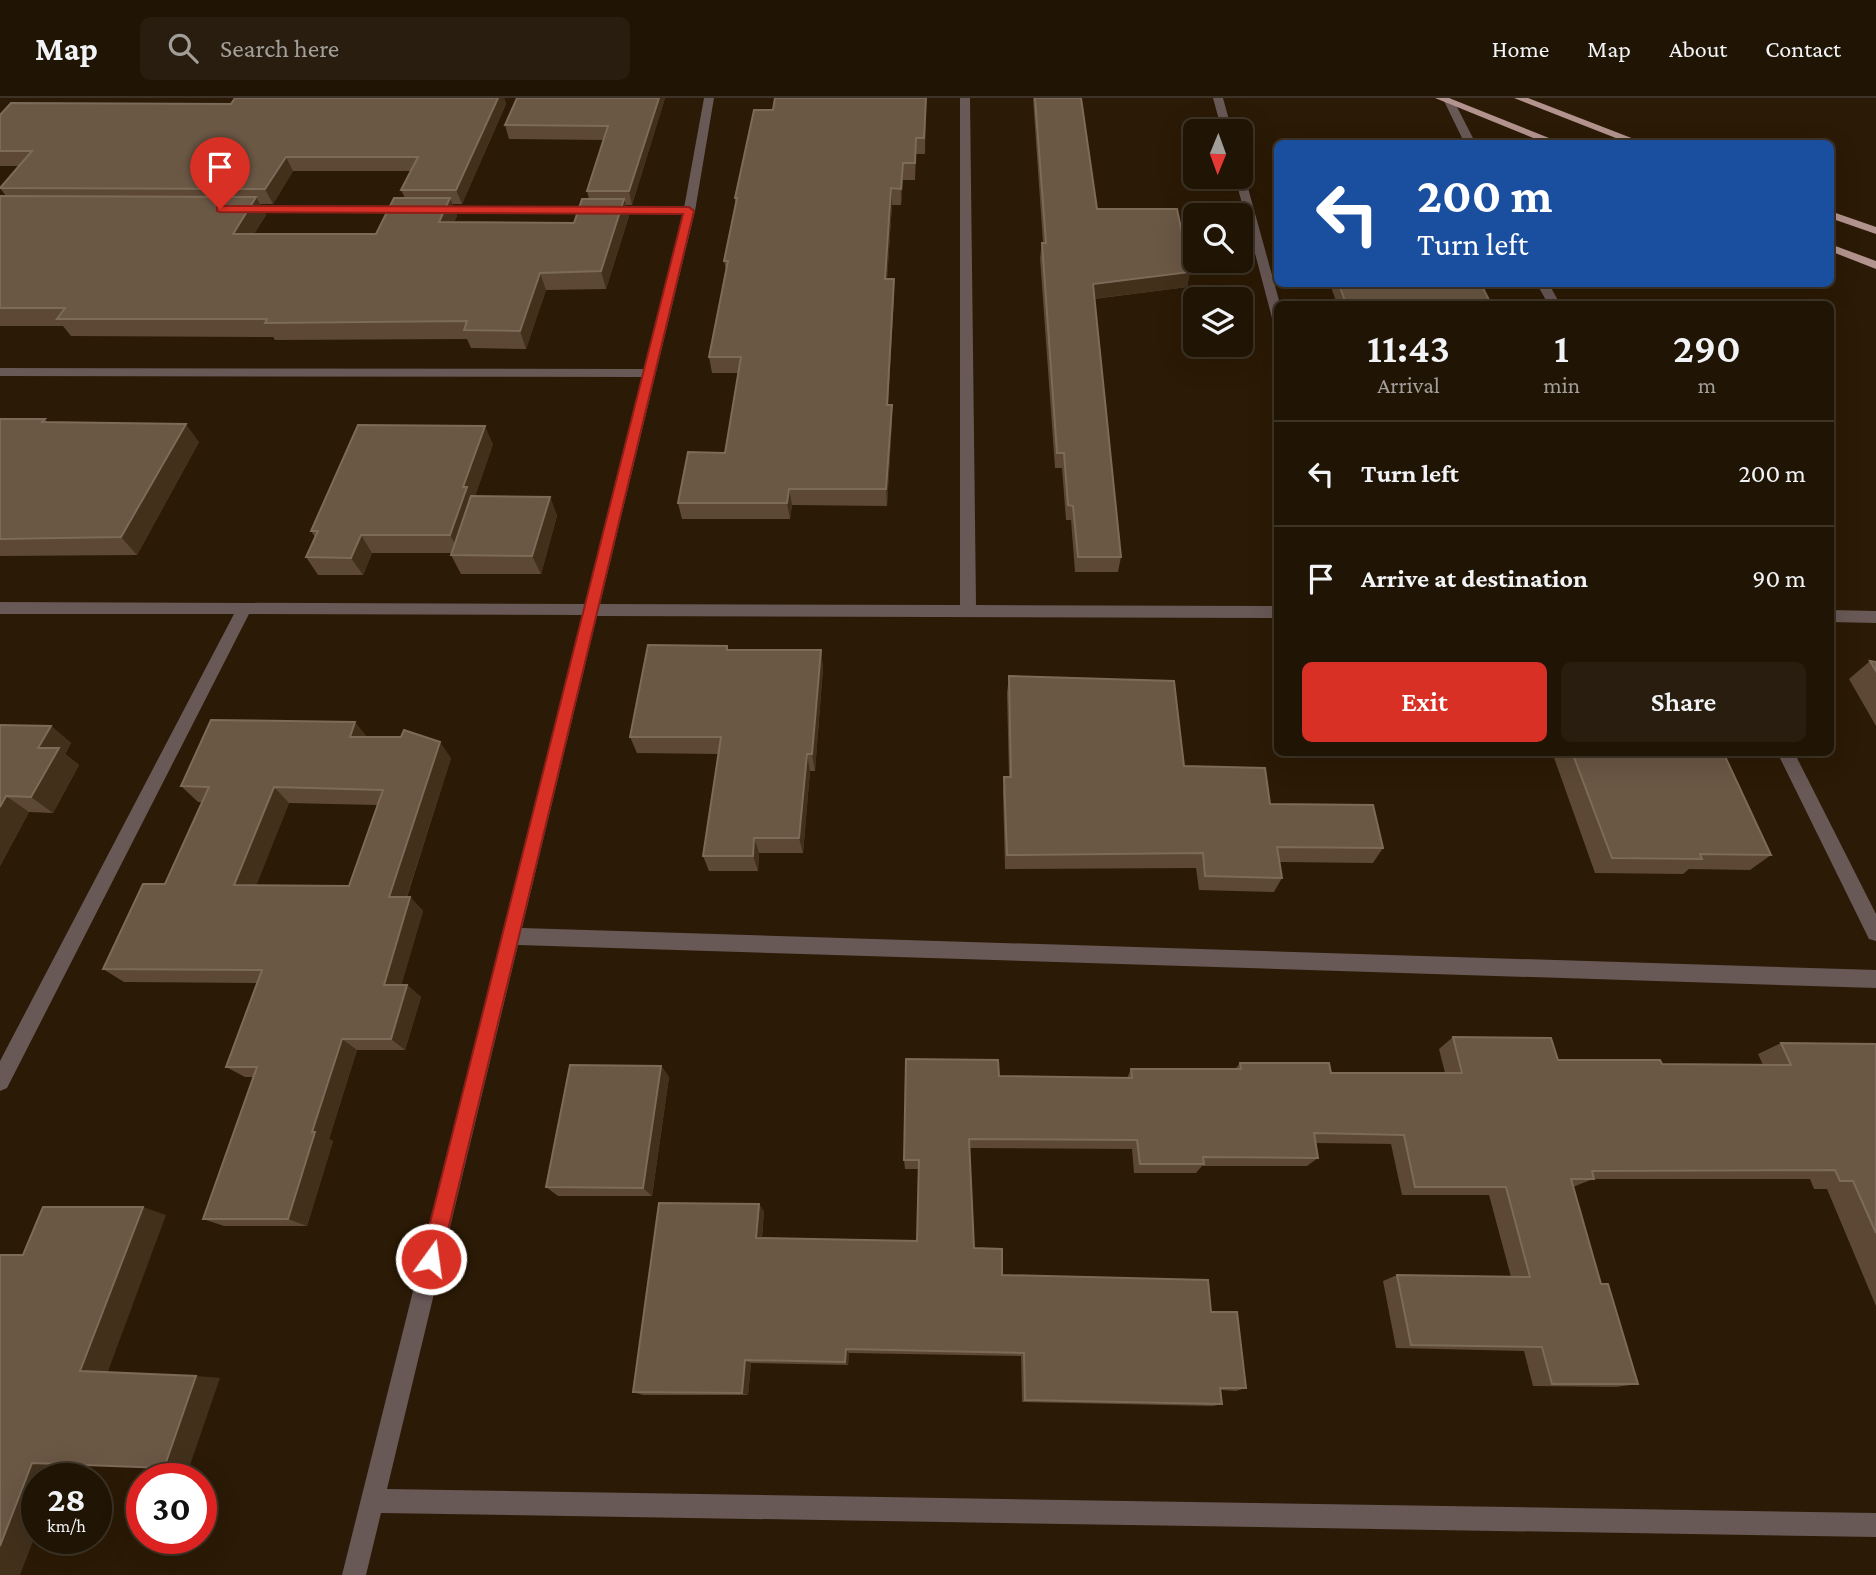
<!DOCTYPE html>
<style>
:root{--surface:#201404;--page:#281d0e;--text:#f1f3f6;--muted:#a29e9a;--line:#3d3326;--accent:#d93025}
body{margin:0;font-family:"Crimson Pro",serif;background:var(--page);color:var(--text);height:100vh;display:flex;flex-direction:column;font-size:26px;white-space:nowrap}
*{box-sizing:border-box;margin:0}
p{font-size:23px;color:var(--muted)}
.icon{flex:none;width:38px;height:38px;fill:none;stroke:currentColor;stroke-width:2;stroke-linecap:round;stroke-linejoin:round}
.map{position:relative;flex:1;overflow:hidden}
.sheet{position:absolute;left:1274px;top:203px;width:560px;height:455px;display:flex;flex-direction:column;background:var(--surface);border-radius:10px;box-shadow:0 7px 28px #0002,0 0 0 2px var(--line)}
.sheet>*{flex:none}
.banner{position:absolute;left:1274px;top:42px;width:560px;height:147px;border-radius:10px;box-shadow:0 7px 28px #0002,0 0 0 2px var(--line);background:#1a4fa0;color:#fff;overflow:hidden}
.needle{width:46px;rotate:181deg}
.fabs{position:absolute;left:1183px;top:21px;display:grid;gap:14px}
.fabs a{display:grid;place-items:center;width:70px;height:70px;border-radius:10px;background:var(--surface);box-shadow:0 7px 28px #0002,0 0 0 2px var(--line);font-size:35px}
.speed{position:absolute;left:21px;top:1365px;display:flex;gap:14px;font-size:35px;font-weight:700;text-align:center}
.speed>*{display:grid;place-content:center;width:91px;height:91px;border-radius:50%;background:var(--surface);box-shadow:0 7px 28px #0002,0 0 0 2px var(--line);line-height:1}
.speed small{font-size:18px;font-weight:400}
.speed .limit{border:10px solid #d22;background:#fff;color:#111}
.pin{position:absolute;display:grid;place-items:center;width:60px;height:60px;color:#fff;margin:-72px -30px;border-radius:50% 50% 50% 0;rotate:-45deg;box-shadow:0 0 7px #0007}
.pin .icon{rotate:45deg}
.me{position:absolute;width:77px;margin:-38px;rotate:14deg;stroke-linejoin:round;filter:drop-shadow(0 0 5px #0008)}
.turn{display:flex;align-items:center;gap:24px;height:147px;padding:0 28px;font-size:32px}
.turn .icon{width:91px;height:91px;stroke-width:2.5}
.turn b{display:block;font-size:49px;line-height:60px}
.eta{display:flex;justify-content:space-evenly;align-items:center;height:119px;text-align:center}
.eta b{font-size:42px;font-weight:600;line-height:49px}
.primary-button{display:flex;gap:14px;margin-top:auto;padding:14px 28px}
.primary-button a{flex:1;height:80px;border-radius:10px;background:var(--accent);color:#fff;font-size:28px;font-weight:600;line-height:80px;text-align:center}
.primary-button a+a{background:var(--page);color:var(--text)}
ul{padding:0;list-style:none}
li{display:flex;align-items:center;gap:21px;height:105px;padding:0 28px;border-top:2px solid var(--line)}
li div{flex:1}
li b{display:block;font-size:26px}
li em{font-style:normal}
header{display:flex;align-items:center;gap:42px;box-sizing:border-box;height:98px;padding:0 35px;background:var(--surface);border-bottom:2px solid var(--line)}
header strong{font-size:33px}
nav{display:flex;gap:38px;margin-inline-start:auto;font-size:24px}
.search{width:490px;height:63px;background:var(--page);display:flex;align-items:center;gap:18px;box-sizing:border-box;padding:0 24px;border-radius:10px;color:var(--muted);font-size:26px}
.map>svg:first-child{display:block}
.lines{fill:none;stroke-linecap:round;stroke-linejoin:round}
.street{fill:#685856;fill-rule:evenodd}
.primary{fill:#b3938e;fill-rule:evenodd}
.wall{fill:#5c4834;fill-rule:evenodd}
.shaded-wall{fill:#42301b}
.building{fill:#6a5744;stroke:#7c6b58;stroke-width:2;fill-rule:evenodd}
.route{fill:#d93025;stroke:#8d1f18;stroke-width:2}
</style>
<header>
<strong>Map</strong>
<div class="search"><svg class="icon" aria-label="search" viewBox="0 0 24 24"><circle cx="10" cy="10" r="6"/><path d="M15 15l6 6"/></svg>Search here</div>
<nav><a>Home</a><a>Map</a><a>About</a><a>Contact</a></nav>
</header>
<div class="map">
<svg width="1876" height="1477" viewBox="0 0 1876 1477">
<rect width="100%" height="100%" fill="#2b1a05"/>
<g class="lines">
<!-- street -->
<g class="street">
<path d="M704 0H714L695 113 600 506 960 507V0H970L976 507 1278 508V520L597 518 522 830 1876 872V890L518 847 387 1391 1876 1415V1439L381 1415 366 1477H342L582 517 249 516 7 990 0 993V963L234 516H0V504L585 506 642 279 0 278V270L644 271 683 116 241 114 235 111 241 108 684 110Z"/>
<path d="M1213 0H1223L1232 33H1222Z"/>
<path d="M1449 0 1454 3 1476 46H1465L1444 3Z"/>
<path d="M1241 76 1245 79 1280 206H1278V224L1272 220 1235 79H1241Z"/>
<path d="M1537 186H1549L1560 206H1548Z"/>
<path d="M1830 512 1876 513V525L1830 524Z"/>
<path d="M1777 654H1794L1876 816V843L1869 841Z"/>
</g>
<!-- primary -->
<g class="primary">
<path d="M1435 0H1449L1564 46H1548Z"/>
<path d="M1514 0H1528L1647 46H1631Z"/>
<path d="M1830 113 1876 129V136L1830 120Z"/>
<path d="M1830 146 1876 163V171L1830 153Z"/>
</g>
</g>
<!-- wall -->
<g class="wall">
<path d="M235 0H504L506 6 462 106H452L457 118 454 124 574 125 589 101 587 93 604 42 509 41 505 27 517 0H665L632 107H626L629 118 606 191 546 192 526 251 471 250 467 241 275 242 273 239 71 238 63 228H0V98H6L0 90 20 68H0V17L231 6ZM293 73H411L401 92 405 100 376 136H254L266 117 260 106H273Z"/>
<path d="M775 0H926L925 56H916L915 82H903L901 107H892L887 181 894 198 888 307H892V323L887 408 792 407 790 421H682L678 405 725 355 738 275H712L709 259 726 172 724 163 736 107 735 100 773 12Z"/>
<path d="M1033 0H1081L1097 111 1190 174 1187 189 1094 201 1121 459 1118 474H1075L1071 422H1066L1062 370H1055L1040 160 1042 145H1043Z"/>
<path d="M1330 186H1481L1491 206H1337Z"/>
<path d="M0 321H45L47 324 199 344 137 457 0 458Z"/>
<path d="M493 346 475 398 550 399 557 418 541 476H461L451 457 452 455H372L363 477H318L306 459 315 439 311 433Z"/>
<path d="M728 552H821L823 570 815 673H810L803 755H759L758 773H709L703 758 718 656 637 655 630 639Z"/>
<path d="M1870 563 1876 564V628L1849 581Z"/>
<path d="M1009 578 1184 668 1270 706 1383 750 1373 765 1279 764 1282 780 1274 794 1199 792 1196 770 1005 771 1003 695 1004 679H1009L1007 595Z"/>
<path d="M0 627 51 628 71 645 65 656 79 667 53 715 29 714 0 768Z"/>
<path d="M367 639 451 660 407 799H410L423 813 401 887H407L421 899 405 952H357L329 1041 333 1043 307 1128H224L203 1121 253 979H245L226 969 257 885 124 884 103 871 165 786 202 704H198L181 688ZM289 705 377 707 349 788 256 787Z"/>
<path d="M1552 654H1723L1771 757 1750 772 1689 771 1683 776 1595 775Z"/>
<path d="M1453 939 1558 962 1662 966 1763 967 1758 956 1781 945 1876 946V1208L1827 1091H1814L1810 1081H1593L1573 1089 1601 1186 1638 1286 1616 1289 1533 1288 1524 1253 1396 1250 1383 1183 1397 1177 1511 1179 1489 1097H1402L1391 1046 1315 1045 1318 1060 1307 1068H1202L1196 1075H1134L1132 1051 970 1050 974 1150 1002 1177 1211 1214 1246 1290 1236 1293 1221 1292 1222 1306 1213 1308 1022 1304 1021 1258 849 1255 848 1267 751 1265 748 1297H643L633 1294 764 1113 762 1140 917 1143 918 1071H905L904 1062 999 978 1127 980 1131 971H1235L1240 965 1331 975H1445L1439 951Z"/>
<path d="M661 968 669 979 652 1098H558L546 1089Z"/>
</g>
<!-- shaded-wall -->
<g class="shaded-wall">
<path d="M498 0H504L506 6 462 106 456 92Z"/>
<path d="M659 0H665L632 107 629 93Z"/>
<path d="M286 59 293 73 273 106 265 91Z"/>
<path d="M903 65V82L901 107V91Z"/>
<path d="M891 90 892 107 886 198 885 181Z"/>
<path d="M256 99 266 117 243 154 233 136Z"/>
<path d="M450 100 457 118 446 142 439 124Z"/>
<path d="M624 101 629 118 606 191 601 173Z"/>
<path d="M1190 174 1187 189 1091 201 1093 186Z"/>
<path d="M540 175 546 192 526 251 520 233Z"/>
<path d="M894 181V198L887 323V307Z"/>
<path d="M892 307V323L887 408 886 391Z"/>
<path d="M186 326 199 344 137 457 121 439Z"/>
<path d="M485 328 493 346 474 402 460 455 450 437 463 389Z"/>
<path d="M789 391 792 407 790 421 787 405Z"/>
<path d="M550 399 557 418 541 476 532 458Z"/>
<path d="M361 437 372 455 363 477 351 460Z"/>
<path d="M821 552 823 570 815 673 812 656Z"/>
<path d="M355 624 368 640 350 639Z"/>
<path d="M51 628 71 645 65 656 79 667 53 715 31 699 38 650Z"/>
<path d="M440 644 451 660 402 813 389 799Z"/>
<path d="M807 656 810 673 803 755 799 740Z"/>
<path d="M274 689 289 705 251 801 234 787Z"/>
<path d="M6 698 29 714 0 768V709Z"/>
<path d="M754 740 759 755 758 773 753 758Z"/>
<path d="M410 799 423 813 398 899 384 887Z"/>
<path d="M407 887 421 899 405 952 391 941Z"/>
<path d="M342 941 357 952 329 1041 333 1043 307 1128 288 1121 312 1034Z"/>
<path d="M661 968 669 979 652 1098 643 1090Z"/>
<path d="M759 1106 764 1113 761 1147 756 1140Z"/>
<path d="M143 1109 166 1117 107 1276 80 1273Z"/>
<path d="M846 1251 849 1255 848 1267 845 1264Z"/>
<path d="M745 1262 751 1265 748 1297 742 1295Z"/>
<path d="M196 1278 220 1280 189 1370H164Z"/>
<path d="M32 1365H62L56 1381H37V1433L20 1477H0V1448Z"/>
</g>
<!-- building -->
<g class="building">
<path d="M235 0H498L456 92H401L418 59H286L265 91 0 90 32 53H0V17L11 5 231 6Z"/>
<path d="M517 0H659L629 93H587L608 28 505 27Z"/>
<path d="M775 0H926L924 40H916L915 65H903L901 91 891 90 885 181H894L887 307H892L886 391H789L787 405H678L688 354 725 355 741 259H709L728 163H724L737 100H735L754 12H773Z"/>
<path d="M1035 0H1081L1097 111H1177L1190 174 1093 186 1121 459H1078L1073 408 1068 407 1064 355H1057L1042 145H1046Z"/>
<path d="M0 98 256 99 233 136H376L394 100H450L439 124 574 125 582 101H624L601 173 540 175 520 233 464 232 467 223 265 225 267 221H57L65 210H0Z"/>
<path d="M1339 186H1481L1491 206H1346Z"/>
<path d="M0 321H45L42 324 186 326 121 439 0 441Z"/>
<path d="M358 327 485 328 463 389H467L450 437H361L351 460 306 459 318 433H311Z"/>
<path d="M471 398 550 399 532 458 451 457Z"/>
<path d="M648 547 727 548V552H821L812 656H807L799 740H754L753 758H703L721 639H630Z"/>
<path d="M1870 563 1876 564V573Z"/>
<path d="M1009 578 1174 583 1184 668 1265 670 1270 706 1373 707 1383 750 1277 749 1282 780 1205 778 1203 755 1007 757 1004 679H1011Z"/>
<path d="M211 622 355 624 350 639H401L404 632 440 644 389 799H410L384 887H407L391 941H342L312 1034H315L288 1121H203L257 969H226L262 872 103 871 143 786H165L209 689 181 688ZM274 689 383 692 349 788 234 787Z"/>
<path d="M0 627 51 628 38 650H59L31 699 6 698 0 709Z"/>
<path d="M1572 654H1723L1771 757 1700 756 1702 761 1612 760Z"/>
<path d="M1453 939 1551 940 1558 962H1660L1662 966 1791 967 1781 945 1876 946V1135L1853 1083H1840L1835 1072 1592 1073 1594 1081H1571L1601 1186H1608L1638 1286H1552L1542 1249 1411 1247 1397 1177 1530 1179 1506 1089H1415L1404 1037 1314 1035 1318 1060 1203 1059 1204 1066H1140L1137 1042 969 1041 974 1150 1002 1151V1177L1208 1182 1211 1214H1237L1246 1290H1220L1222 1306 1025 1302 1024 1255 846 1251 845 1264 745 1262 742 1295 633 1294 659 1105 759 1106 756 1140 917 1143 919 1062H904L906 961 998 962 999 978 1132 980 1131 971H1241L1240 965H1329L1331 975H1462Z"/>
<path d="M570 967 661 968 643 1090 546 1089Z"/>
<path d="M43 1109H143L80 1273 196 1278 164 1370 32 1365 0 1448V1157H23Z"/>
</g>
<!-- route -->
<path class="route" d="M217 108 689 109 694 113 441 1161 438 1168 431 1171 424 1168 421 1161 683 116 220 114 217 113Z"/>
</svg>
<div class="fabs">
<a><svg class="needle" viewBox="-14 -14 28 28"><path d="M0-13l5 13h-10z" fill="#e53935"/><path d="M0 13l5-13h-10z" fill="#a29e9a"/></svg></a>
<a><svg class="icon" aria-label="search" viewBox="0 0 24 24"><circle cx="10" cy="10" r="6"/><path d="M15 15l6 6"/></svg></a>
<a><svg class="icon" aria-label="layers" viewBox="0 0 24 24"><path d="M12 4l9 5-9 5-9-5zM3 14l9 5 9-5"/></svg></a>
</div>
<div class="speed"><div>28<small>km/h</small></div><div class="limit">30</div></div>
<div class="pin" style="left:220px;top:111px;background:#d93025"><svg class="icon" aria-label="arrive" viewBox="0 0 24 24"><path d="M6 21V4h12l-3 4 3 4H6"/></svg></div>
<svg class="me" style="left:431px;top:1161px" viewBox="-20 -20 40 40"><circle r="17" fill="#d93025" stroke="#fff" stroke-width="3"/><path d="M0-11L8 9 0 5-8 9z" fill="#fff"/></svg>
<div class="banner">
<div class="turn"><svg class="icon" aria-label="left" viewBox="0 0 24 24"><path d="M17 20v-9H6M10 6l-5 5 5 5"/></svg><div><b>200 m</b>Turn left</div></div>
</div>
<section class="sheet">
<div class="eta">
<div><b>11:43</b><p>Arrival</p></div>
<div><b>1</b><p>min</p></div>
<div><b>290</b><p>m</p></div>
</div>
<ul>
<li><svg class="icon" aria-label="left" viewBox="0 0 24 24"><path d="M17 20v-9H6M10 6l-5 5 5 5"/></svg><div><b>Turn left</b></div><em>200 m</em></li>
<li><svg class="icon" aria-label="arrive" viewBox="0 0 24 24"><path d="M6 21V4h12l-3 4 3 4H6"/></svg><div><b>Arrive at destination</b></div><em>90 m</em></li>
</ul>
<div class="primary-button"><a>Exit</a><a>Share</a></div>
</section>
</div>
